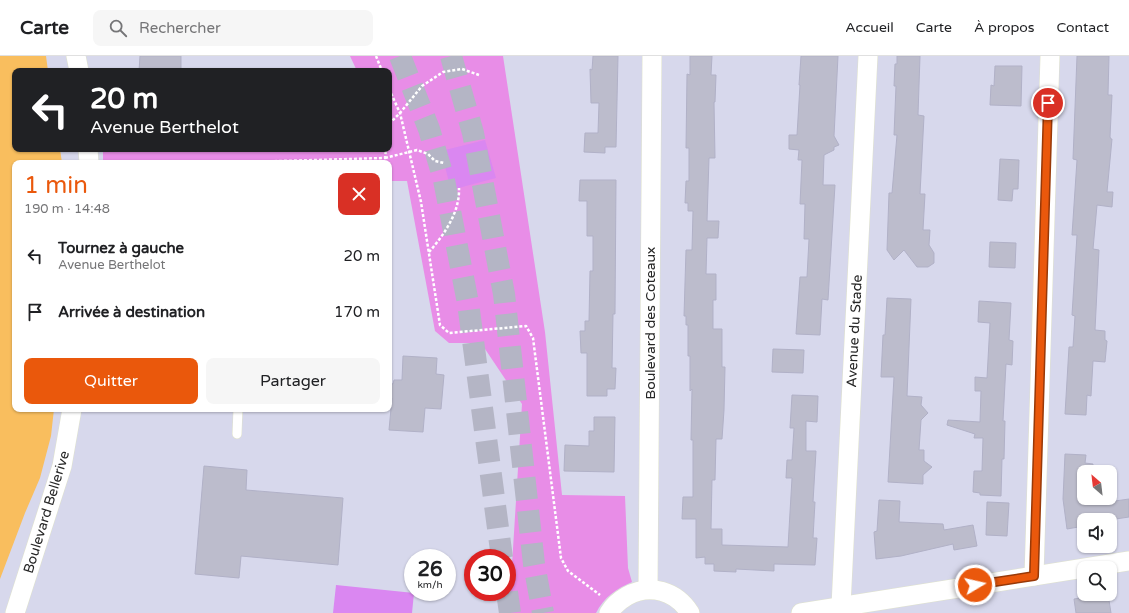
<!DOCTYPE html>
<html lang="fr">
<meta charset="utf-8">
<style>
:root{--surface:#fff;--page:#f6f6f6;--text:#202124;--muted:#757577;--line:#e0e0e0;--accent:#ea580c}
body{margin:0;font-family:"Varela Round",sans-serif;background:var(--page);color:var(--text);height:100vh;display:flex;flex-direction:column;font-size:15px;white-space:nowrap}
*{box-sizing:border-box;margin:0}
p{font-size:13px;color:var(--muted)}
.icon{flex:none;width:22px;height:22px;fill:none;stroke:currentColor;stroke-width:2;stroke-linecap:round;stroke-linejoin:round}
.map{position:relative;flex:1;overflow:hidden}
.details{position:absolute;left:12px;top:104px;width:380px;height:252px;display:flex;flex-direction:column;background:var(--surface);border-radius:8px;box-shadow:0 1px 3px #0004}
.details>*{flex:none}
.banner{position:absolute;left:12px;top:12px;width:380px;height:84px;border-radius:8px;box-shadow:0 1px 3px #0004;background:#202124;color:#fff;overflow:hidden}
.needle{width:26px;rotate:332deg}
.buttons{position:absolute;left:1077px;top:409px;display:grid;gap:8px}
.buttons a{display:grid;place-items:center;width:40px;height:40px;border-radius:8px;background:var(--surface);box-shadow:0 1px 3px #0004;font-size:20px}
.speed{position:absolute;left:404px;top:493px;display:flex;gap:8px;font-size:20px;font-weight:700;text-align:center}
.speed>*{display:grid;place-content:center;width:52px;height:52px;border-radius:50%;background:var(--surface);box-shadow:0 1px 3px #0004;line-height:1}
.speed small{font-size:10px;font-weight:400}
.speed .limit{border:6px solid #d22;background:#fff;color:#111}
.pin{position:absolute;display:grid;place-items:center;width:34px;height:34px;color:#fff;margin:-17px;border:2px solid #fff;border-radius:50%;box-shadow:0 1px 4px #0007}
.me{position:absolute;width:44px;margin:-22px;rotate:81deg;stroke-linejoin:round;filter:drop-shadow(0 0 3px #0008)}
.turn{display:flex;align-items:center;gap:14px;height:84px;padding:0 12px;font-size:18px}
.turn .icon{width:52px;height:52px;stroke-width:2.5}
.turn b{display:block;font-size:28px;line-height:34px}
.round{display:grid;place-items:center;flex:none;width:42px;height:42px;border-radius:8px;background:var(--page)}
.overview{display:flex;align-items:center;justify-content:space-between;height:68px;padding:0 12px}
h1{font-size:24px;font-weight:600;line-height:30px;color:var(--accent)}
.action{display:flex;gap:8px;margin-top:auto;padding:8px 12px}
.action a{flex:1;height:46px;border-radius:8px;background:var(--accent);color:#fff;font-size:16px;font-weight:600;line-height:46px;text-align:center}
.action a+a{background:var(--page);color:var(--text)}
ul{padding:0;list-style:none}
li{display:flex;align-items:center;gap:12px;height:56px;padding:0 12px}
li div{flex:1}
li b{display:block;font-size:15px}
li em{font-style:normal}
header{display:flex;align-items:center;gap:24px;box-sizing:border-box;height:56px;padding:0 20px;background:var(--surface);border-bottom:1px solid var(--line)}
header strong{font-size:19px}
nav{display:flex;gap:22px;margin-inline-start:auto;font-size:14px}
.search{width:280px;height:36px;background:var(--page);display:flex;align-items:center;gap:10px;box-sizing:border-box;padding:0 14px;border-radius:8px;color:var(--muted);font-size:15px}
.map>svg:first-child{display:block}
.green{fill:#e88de7}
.pitch{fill:#da87f1}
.water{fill:#f9be5e}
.building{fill:#bcbccc;stroke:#b1b1c7}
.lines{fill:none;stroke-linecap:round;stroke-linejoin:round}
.motorway-tunnel{stroke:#b4b5c5;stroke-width:22;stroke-dasharray:22 11;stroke-linecap:butt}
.service-casing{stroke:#dfe2cc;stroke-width:10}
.minor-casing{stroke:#dfe2cc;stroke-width:20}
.path{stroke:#fff;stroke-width:2.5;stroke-dasharray:3 2;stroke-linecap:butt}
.service{stroke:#fff;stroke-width:9}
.minor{stroke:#fff;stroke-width:19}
.route-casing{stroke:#983908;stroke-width:10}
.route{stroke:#ea580c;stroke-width:7}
.labels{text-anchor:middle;stroke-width:3;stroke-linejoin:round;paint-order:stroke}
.street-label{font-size:14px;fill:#272727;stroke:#fff}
</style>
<header>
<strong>Carte</strong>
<div class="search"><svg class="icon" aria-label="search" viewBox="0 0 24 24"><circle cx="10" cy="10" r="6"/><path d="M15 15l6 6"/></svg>Rechercher</div>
<nav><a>Accueil</a><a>Carte</a><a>À propos</a><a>Contact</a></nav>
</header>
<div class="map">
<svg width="1129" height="557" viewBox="0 0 1129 557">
<rect width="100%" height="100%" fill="#d7d8ec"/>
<!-- green -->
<path class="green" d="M350 0H503L545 276 562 439 625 440 628 512 632 526C616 533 604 541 596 557H509L522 348 481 287H449L435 275 407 125H389V107H103V93H389V15H357Z"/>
<!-- pitch -->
<g class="pitch">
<path d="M485 84 496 122 451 134 441 95Z"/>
<path d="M336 529 414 537 412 557H333Z"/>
</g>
<!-- water -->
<path class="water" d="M0 0H46L48 15H15V93H60L62 107H15V353H54L51 380 40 422 25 457 0 523Z"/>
<!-- building -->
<g class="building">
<path d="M140 0H181V15H139Z"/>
<path d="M593 0H618L616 91H605V97L584 96 585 77H598L599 47H591L590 13 592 14Z"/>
<path d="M690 0H712L711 19H716L715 46H714L715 102H709L707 165H719L718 182H707L706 218H716V244H713V273H722V311H725L724 354 722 383H716L715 424H712L711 473H722V489L788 491 792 422H786L787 404H792L794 372H790L792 339 818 340 817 366 806 365V395H816L813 446H815L813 482H817L815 509 774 508V515L736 513V516L714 515V508H705V501L696 502V463H682L683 441H693V384H691L692 333 690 335V300H688V269H686V260H684L686 194H692L693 155H688V147H685L686 125H689V92H686L687 18 690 19Z"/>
<path d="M801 0H838L834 80 839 89 834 91V94L824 99 823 129H835L828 244 822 243 820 279 796 278 800 221H807L809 183H804L805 148H800L802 104H798L799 94 789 93V79H797L800 29H799Z"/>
<path d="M897 0H920L918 59 924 60 920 138H925L923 174H930L929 189 934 197V207L928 211H917L904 194 894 204 887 194 889 137H892L897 79H894L896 30H894L895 8H897Z"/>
<path d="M1077 0H1109L1108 39H1112L1110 81 1111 83H1112L1107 136H1113L1112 151 1097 149 1093 193 1099 194 1095 274 1105 275V284L1107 285 1105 306 1093 305 1091 340 1087 339 1086 359 1065 358 1069 291H1073L1075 260 1072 259 1077 179H1072L1077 104 1073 103Z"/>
<path d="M995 10H1022L1021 50 990 49 991 29 994 30Z"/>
<path d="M1000 103 1019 104 1018 133H1013L1012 145 998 144Z"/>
<path d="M580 124H616L615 258H613L612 312H616L615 333H607V340H587V297H581L580 275H585V265H589L590 215H593V180H587V145H579Z"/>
<path d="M990 186 1016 187 1015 212 989 211Z"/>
<path d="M887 242 911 243 907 340 922 341 921 349 928 357 921 364 919 394H924V405L932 411 923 419V428L888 426 894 321H881L883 279H885Z"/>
<path d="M979 245 1011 247 1009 284 1013 285 1012 309 1006 308 1003 365H1005L1004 403H1002L1001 440 980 439V437L973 436 974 415H982L983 382H974L975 378 947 369 948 364 980 366 981 335H975V321L987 322 990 267 978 266Z"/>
<path d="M773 293 804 294 803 317 772 316Z"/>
<path d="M403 300 437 302 436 318 444 319 441 353 425 352 423 376 389 374 392 342H389V327L393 328 394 324H402Z"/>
<path d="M594 361H615L614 416 564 415 565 389 589 390V375H594Z"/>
<path d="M1065 398 1086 399 1085 407 1093 408V416H1084V442H1110V436H1114L1115 445 1129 443V461L1109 464H1084V470L1067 473 1063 443Z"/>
<path d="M204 410 247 414 246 434 343 442 338 509 241 500 239 522 195 518Z"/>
<path d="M879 444 900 445 899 466 943 468 944 474 973 469 977 490 954 494 953 488 901 500 876 503 874 476 877 475Z"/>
<path d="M987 446 1009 447 1007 480 986 479Z"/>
<path d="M1105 538H1108L1111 557H1076L1074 543Z"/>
</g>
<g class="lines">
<!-- motorway-tunnel -->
<g class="motorway-tunnel">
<path d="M400 0 429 73 444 124 468 247 502 502"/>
<path d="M451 0 473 77 504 238 534 508 543 557"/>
<path d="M507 536 510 557"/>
</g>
<defs>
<path id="service" d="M237 378 238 353"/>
<g id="minor">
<path d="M76 0 79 15"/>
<path d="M88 93 89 107"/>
<path d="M1034 520 1050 0"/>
<path d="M648 533 652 0"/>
<path d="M841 550 868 0"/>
<path d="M15 557 62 410 72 353"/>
<path d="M609 557C613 550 620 544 627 540 650 527 676 535 690 557"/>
<path d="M801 557 1129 505"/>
</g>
</defs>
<!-- service casing -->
<use href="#service" class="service-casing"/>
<!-- minor casing -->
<use href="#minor" class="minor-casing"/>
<!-- path -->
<g class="path">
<path d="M376 0 382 15"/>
<path d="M389 33 400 57 421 146 440 269 449 277 526 270 533 282 561 502 568 515 600 539"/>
<path d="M389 68 400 57 422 30 443 16 462 13 479 19"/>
<path d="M385 102 417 94 428 98 435 105 444 107"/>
<path d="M209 107 385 102 386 93"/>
<path d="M429 196C444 179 460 156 459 132"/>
</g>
<!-- service -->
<use href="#service" class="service"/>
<!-- minor -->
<use href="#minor" class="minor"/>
</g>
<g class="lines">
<defs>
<path id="route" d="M975 529 1034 520 1048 47"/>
</defs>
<!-- route casing -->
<use href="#route" class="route-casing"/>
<!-- route -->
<use href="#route" class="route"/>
</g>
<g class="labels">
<!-- street labels -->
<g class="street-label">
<text transform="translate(650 267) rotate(-90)" y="5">Boulevard des Coteaux</text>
<text transform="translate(854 275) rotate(-87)" y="5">Avenue du Stade</text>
<text transform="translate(46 456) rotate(-73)" y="5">Boulevard Bellerive</text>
</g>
</g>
</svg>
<div class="buttons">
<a><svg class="needle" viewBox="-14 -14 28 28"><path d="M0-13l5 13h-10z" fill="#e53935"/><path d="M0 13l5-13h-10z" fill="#757577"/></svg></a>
<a><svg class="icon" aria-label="sound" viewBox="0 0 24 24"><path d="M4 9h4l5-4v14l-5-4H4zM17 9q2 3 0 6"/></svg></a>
<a><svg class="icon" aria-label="search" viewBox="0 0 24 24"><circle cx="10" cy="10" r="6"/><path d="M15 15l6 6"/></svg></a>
</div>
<div class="speed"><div>26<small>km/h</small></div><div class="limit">30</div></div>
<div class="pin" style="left:1048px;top:47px;background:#d93025"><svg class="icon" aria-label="arrive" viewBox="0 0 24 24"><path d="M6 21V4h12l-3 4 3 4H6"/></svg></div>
<svg class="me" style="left:975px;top:529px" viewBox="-20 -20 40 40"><circle r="17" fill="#ea580c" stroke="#fff" stroke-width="3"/><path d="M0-11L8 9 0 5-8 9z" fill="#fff"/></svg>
<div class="banner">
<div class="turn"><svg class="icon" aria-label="left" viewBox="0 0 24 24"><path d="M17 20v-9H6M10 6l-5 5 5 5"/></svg><div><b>20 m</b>Avenue Berthelot</div></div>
</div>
<section class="details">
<div class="overview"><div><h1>1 min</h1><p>190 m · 14:48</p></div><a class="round" style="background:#d93025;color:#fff"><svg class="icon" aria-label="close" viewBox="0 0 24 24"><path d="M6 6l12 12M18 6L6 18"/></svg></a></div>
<ul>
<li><svg class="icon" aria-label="left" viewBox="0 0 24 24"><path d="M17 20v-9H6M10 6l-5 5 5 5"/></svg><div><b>Tournez à gauche</b><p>Avenue Berthelot</p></div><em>20 m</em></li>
<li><svg class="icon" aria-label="arrive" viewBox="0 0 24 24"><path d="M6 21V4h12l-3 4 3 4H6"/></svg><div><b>Arrivée à destination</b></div><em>170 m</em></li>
</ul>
<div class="action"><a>Quitter</a><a>Partager</a></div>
</section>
</div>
